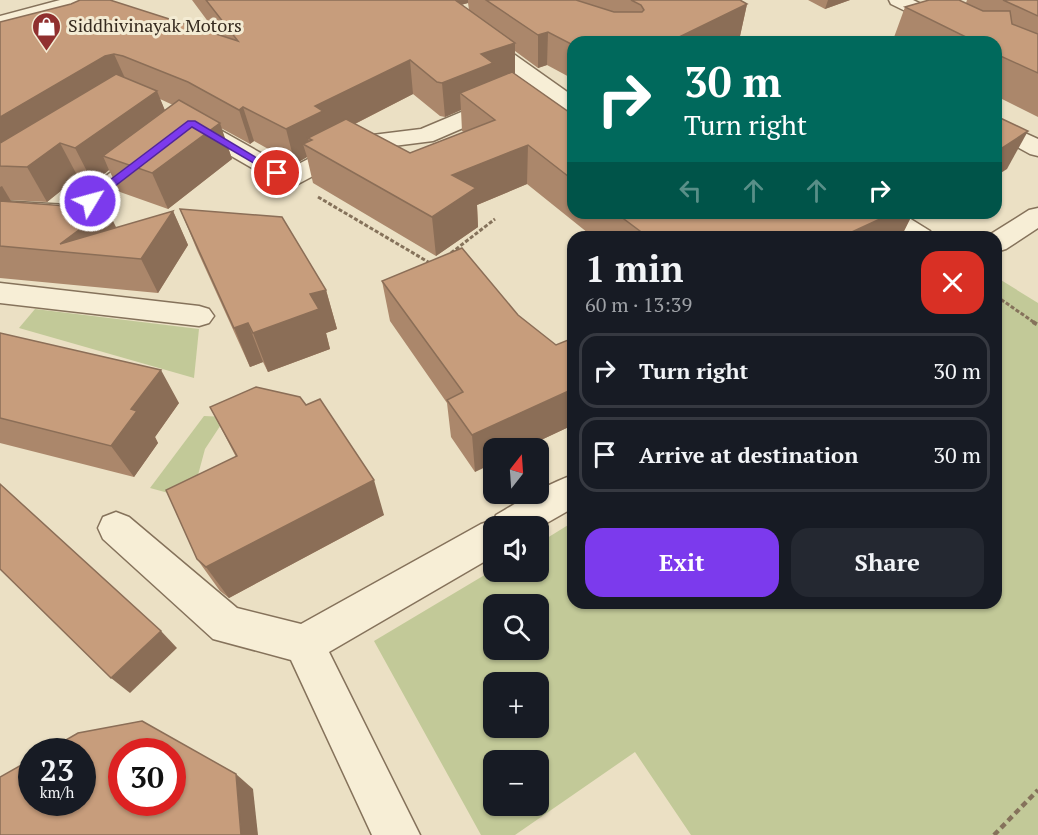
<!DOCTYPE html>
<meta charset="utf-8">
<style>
:root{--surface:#171b24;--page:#242831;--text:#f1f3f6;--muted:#9ea1a6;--line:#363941;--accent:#7c3aed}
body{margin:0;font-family:"PT Serif",serif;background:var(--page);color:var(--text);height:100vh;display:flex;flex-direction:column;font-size:22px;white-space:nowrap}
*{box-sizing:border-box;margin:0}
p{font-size:20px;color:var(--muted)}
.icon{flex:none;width:33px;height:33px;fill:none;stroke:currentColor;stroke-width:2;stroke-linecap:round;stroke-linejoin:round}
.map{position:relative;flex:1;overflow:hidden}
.side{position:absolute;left:567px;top:231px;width:435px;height:378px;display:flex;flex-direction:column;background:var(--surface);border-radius:18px;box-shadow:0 2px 4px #0004}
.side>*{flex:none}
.guide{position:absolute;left:567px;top:36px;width:435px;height:183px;border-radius:18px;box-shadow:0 2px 4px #0004;background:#00695c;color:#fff;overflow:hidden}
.needle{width:39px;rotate:17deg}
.buttons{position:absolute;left:483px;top:438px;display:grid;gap:12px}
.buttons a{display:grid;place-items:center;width:66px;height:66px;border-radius:12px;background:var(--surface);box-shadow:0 2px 4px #0004;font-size:30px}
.speed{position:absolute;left:18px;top:738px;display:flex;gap:12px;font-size:30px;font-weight:700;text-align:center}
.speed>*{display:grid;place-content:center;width:78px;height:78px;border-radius:50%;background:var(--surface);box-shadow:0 2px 4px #0004;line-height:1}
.speed small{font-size:15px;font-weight:400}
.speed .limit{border:9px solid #d22;background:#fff;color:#111}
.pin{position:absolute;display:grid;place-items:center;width:51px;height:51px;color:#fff;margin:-26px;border:3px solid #fff;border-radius:50%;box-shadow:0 2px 6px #0007}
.me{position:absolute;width:66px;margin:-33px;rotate:53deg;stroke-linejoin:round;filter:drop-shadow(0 0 4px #0008)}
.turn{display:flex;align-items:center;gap:21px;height:126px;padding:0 18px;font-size:27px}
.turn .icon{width:78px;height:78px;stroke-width:2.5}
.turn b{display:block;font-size:42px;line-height:51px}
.lanes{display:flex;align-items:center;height:57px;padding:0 18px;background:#0003;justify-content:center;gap:30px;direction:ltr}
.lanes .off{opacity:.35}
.round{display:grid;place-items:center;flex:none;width:63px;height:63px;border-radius:18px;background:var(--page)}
.overview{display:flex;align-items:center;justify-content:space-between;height:102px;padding:0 18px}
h1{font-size:36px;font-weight:700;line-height:45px}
.cta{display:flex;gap:12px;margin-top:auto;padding:12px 18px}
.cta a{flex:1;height:69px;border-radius:18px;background:var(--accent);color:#fff;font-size:24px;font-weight:700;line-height:69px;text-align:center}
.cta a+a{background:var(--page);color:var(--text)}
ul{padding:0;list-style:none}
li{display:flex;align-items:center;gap:18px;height:75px;margin:0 12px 9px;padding:0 6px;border:3px solid var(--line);border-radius:18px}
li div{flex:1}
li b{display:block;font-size:22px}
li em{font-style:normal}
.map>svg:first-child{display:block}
.green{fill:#c2c998;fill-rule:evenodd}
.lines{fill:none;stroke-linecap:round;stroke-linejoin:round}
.minor-casing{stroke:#85725b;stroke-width:3}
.path-far2{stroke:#85725b;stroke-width:3;stroke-dasharray:4 2;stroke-linecap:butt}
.path-far1{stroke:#85725b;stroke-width:4;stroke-dasharray:4.5 3;stroke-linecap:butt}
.path{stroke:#85725b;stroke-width:4.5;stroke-dasharray:6 4;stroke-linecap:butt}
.minor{fill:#f7eed6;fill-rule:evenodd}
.wall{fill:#ab876b;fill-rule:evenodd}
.shaded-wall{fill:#8b6e57}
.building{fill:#c79d7c;stroke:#8b6e57;stroke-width:1.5;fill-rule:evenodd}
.route{fill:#7c3aed;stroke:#51269a;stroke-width:1.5}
.labels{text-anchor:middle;stroke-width:6;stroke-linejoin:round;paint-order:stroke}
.far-poi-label{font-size:18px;fill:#352a1f;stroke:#f3ebd3;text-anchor:start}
</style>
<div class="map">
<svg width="1038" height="835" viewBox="0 0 1038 835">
<rect width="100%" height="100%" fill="#ebe0c4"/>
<!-- green -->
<g class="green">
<path d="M996 277 1038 303V835H691L635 752 515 835H481L374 641 493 570 538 572 539 543 573 522V603H996ZM538 604V650H494V604ZM538 682V728H494V682ZM494 760H538V806H494Z"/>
<path d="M35 309 199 329 194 378 19 328Z"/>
<path d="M204 416 226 417 205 449 198 475 183 497 150 488Z"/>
</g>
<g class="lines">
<defs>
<g id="minor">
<path d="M60 0H91L89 4 0 28V16Z"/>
<path d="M889 0H913L992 38 995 42H969L891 4Z"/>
<path d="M477 31 484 33 573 96V113L565 111 542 94 433 141 362 150 298 184 289 186 280 184 181 127 178 122 181 117 189 115 197 117 289 169 348 138 421 129 528 84 470 41 467 37 470 33Z"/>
<path d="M1005 124 1038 139V156L1030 154 997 136 996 127Z"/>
<path d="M149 148 157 150 161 155 157 160 82 219 73 221 0 217V201L67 205 141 150Z"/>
<path d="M1038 208V228L1006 249 996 252V237H986L1029 210Z"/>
<path d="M869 213H901L930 231 934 237C910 237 885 236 869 213Z"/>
<path d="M0 283 199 306 209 309 214 316 209 323 199 326 0 303Z"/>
<path d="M573 475V508L538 528 494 526V556L329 652 420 835H372L291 660 213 639 103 539 98 528 103 517 116 512 129 517 237 608 301 624 481 524 494 520 496 515C522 500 545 485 573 475Z"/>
</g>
</defs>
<!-- minor casing -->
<use href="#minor" class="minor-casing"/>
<!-- path-far2 -->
<g class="path-far2">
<path d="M318 197 430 263"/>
<path d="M451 253 495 219"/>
<path d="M996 296 1035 323"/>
</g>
<!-- path-far1 -->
<path class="path-far1" d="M1033 322 1038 325"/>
<!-- path -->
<path class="path" d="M994 835 1038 790"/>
<!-- minor -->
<use href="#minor" class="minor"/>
</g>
<!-- wall -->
<g class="wall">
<path d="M192 0H740L747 4 740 36 727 42H573V79L547 65 538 68 515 51V74L573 115V213H913L901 237H593L527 184 477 205 478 227 436 256 313 183 307 157 295 164 254 141 250 144 221 128 232 159 168 209 120 192 109 170 93 183 78 177 47 202 10 200 12 202 116 228 173 211 188 245 158 293 0 278V22L218 35ZM468 3 469 10 461 5ZM413 94 440 116 445 117 461 110 462 131 464 132 410 153 355 124ZM160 99 173 105 165 111Z"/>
<path d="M808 0H850L825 9Z"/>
<path d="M967 0H1038V117L996 96V42H896L893 40 905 7 966 3Z"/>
<path d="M180 209 326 290 337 329 326 333 330 349 268 372 263 362 250 367 197 250Z"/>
<path d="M382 281 573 425 524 448H494L475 472 451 437 447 403 390 321Z"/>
<path d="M0 333 179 403 155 437 158 443 134 477 0 443Z"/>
<path d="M306 405 384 515 229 598 220 591 197 559 236 457 210 407Z"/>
</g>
<!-- shaded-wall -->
<g class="shaded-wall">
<path d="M435 0H468V3L441 10Z"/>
<path d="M828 0H850L825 9Z"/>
<path d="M747 4 740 36 727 42H669Z"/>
<path d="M548 32 547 65 538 68V35Z"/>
<path d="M515 43V76L460 93 461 110 445 117 442 83 481 54Z"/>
<path d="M114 54 129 87 0 163V117L105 56Z"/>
<path d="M410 60 413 94 329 137 312 140 308 138 311 148 303 144 307 157 295 164 286 129 315 106Z"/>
<path d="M157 91 171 125 103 156 109 170 93 183 75 148Z"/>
<path d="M243 107 254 141 250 144 239 110Z"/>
<path d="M220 123 232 159 168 209 152 173Z"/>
<path d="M1028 131 1007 169 996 176V152Z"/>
<path d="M60 143 78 177 47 202 27 167Z"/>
<path d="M528 145 527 184 477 205 478 227 436 256 432 217 452 175Z"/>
<path d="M2 186 23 221 0 210V187Z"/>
<path d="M107 209 124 243 60 244Z"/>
<path d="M173 211 188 245 158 293 141 259Z"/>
<path d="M893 213H913L901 237H841Z"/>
<path d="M326 290 337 329 326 333 330 349 268 372 253 333 310 294Z"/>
<path d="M248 323 263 362 250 367 234 328Z"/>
<path d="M161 370 179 403 155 437 158 443 134 477 111 446 131 409Z"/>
<path d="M573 389V425L524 448H494V463L475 472 472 435Z"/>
<path d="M374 480 384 515 229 598 206 567Z"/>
<path d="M161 631 177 648 130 693 111 678Z"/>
<path d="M236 774 253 789 258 835H241Z"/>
</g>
<!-- building -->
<g class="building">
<path d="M80 0H110L238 41 206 0H455L515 43 481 54 493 63 442 83 437 82 410 60 315 106 323 111 286 129 243 107 239 110 188 82 123 56 114 54 105 56 0 117V22L71 4Z"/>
<path d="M486 0H576L614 12H642L644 10 641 5 631 0H740L747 4 669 42H573V45L548 32 538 35Z"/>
<path d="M929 0H959L983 11H1010L1012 24 1038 34V73L996 54V42H976L905 7Z"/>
<path d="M1003 0H1038V16Z"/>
<path d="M512 72 573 115V180L528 145 452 175 476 188 432 217 303 144 312 140 308 138 346 119 410 153 495 120 460 93Z"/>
<path d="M116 74 157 91 75 148 60 143 27 167 0 166V143Z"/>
<path d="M179 100 220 123 152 173 103 156Z"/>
<path d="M996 116 1028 131 996 152Z"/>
<path d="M0 201 107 209 60 244 173 211 141 259 0 246Z"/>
<path d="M180 209 282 217 326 290 310 294 319 309 253 333 248 323 234 328Z"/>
<path d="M616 213H893L841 237H648Z"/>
<path d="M462 248 518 315 556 345 573 338V389L472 435 447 400 463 392 382 281Z"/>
<path d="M0 333 161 370 131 409 137 411 111 446 0 418Z"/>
<path d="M256 387 300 397 306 405 320 399 374 480 206 567 197 559 166 490 237 456 210 407Z"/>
<path d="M0 484 161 631 111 678 0 569Z"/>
<path d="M142 721 236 774 241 835H0V777L32 759V802H82V752H45L78 733ZM122 752H172V802H122Z"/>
</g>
<!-- route -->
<path class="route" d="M188 121H195L282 173 274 175 192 127 93 203H86V198Z"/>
<!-- icons -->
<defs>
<symbol id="shop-pin" viewBox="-11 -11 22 30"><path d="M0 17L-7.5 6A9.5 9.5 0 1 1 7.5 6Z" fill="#90302f" stroke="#f3ebd3"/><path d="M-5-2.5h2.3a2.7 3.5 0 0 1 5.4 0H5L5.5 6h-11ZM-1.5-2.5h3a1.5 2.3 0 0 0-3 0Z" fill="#fff"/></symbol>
</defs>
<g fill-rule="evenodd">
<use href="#shop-pin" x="30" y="10" width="33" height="45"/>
</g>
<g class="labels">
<!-- far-poi labels -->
<g class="far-poi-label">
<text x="68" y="32">Siddhivinayak Motors</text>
</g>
</g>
</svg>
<div class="buttons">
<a><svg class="needle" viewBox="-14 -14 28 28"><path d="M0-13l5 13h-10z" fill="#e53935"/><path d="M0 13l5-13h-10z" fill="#9ea1a6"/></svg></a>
<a><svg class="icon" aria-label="sound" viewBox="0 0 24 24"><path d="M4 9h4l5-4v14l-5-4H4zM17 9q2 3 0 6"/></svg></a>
<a><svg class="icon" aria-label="search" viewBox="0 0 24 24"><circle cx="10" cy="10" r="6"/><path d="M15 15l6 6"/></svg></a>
<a>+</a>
<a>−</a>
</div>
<div class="speed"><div>23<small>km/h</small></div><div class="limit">30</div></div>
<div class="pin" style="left:277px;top:173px;background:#d93025"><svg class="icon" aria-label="arrive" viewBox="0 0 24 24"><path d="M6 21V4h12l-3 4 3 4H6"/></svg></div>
<svg class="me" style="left:90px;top:201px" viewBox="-20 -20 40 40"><circle r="17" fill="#7c3aed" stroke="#fff" stroke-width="3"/><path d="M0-11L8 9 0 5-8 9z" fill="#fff"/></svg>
<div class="guide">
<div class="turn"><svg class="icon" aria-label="right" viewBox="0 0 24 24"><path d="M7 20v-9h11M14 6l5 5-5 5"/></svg><div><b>30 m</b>Turn right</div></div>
<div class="lanes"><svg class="icon off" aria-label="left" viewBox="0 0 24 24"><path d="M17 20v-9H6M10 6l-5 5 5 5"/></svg><svg class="icon off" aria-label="ahead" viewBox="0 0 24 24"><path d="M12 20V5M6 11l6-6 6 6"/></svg><svg class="icon off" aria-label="ahead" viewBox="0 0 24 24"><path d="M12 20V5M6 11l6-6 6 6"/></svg><svg class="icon" aria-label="right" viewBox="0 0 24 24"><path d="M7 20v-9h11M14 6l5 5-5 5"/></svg></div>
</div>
<section class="side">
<div class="overview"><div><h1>1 min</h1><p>60 m · 13:39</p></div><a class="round" style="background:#d93025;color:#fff"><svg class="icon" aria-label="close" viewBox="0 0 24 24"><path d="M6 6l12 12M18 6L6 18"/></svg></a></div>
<ul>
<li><svg class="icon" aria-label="right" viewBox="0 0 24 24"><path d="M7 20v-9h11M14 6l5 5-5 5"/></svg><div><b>Turn right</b></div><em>30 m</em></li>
<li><svg class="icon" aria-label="arrive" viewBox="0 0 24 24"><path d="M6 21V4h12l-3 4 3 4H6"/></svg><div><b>Arrive at destination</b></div><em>30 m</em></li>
</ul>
<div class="cta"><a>Exit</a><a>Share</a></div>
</section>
</div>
